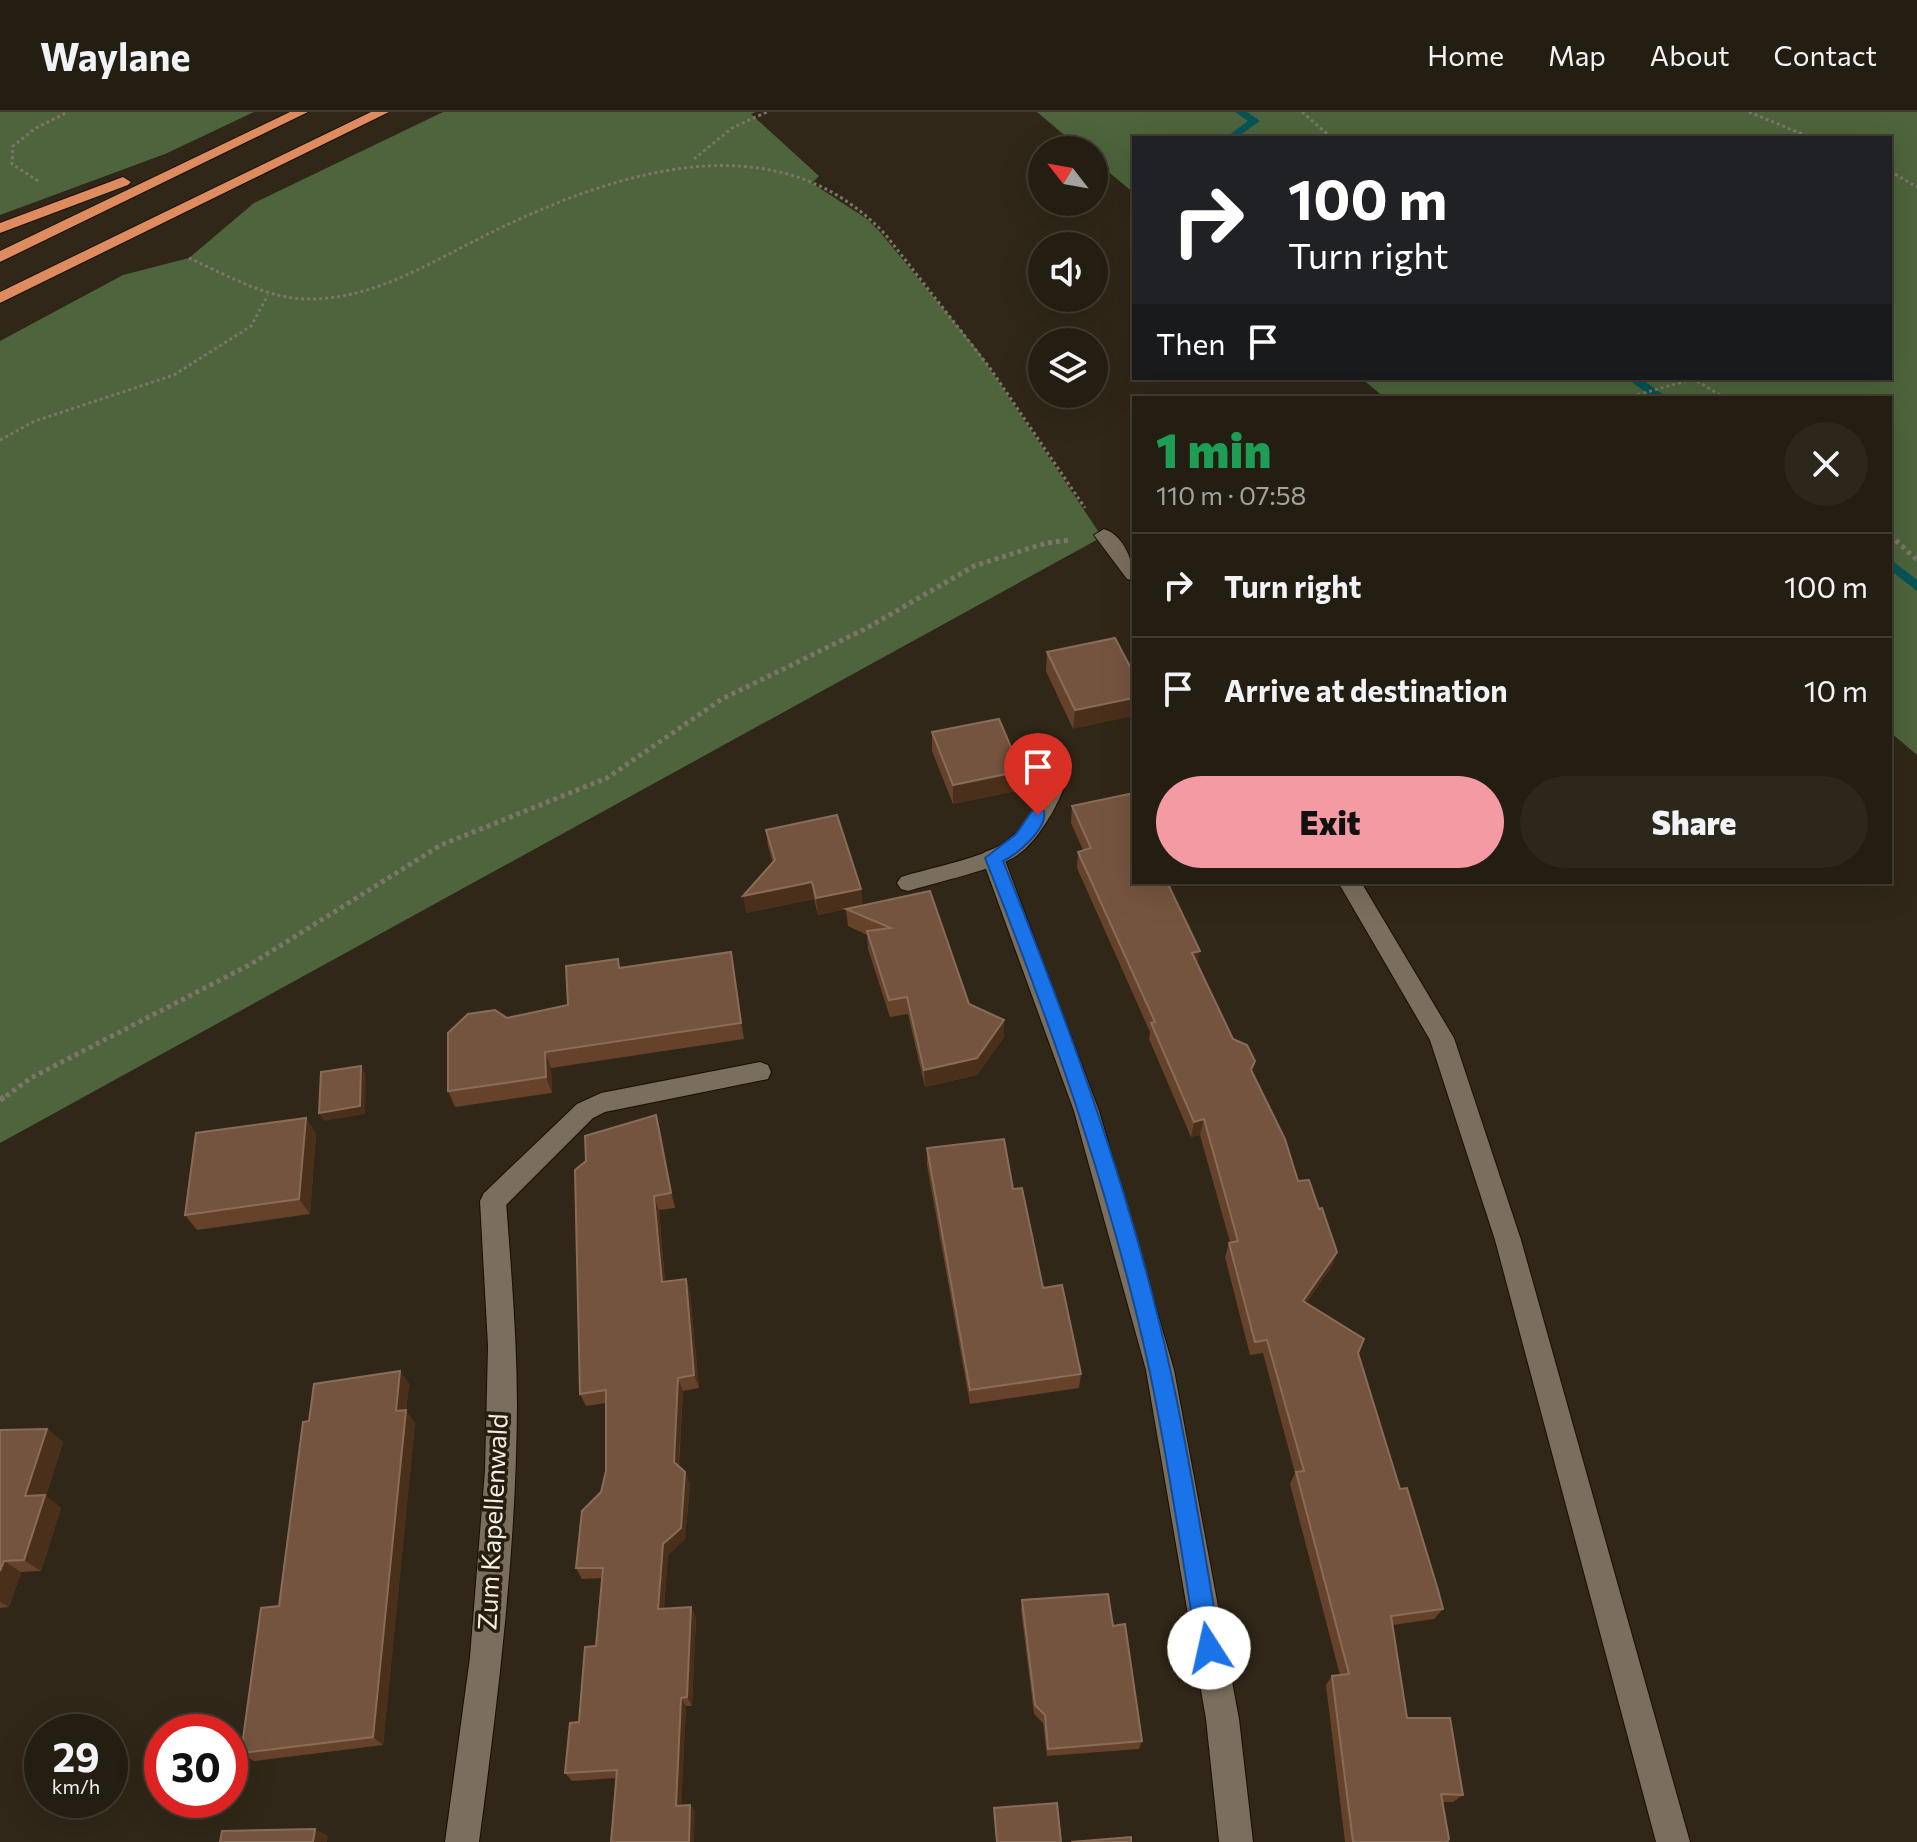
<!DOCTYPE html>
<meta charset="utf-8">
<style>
:root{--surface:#241d12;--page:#2c261b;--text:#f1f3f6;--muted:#a3a29f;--line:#413b32;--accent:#f49aa2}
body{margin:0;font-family:Commissioner,sans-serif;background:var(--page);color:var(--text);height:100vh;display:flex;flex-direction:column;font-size:30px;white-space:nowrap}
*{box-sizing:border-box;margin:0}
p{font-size:26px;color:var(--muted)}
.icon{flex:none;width:44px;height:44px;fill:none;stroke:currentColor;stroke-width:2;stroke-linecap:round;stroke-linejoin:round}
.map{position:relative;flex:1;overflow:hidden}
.details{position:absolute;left:1132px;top:284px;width:760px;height:488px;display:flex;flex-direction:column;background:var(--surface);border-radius:0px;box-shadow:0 8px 32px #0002,0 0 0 2px var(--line)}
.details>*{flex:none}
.hud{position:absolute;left:1132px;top:24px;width:760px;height:244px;border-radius:0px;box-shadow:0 8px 32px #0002,0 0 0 2px var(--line);background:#202124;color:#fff;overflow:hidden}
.needle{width:52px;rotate:301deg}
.controls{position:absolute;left:1028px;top:24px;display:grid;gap:16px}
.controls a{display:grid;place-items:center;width:80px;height:80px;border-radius:50%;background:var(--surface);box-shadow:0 8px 32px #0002,0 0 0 2px var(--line);font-size:40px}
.speed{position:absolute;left:24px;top:1602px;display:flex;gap:16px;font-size:40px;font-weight:700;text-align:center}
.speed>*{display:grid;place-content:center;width:104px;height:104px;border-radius:50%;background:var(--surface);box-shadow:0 8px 32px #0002,0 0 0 2px var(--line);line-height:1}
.speed small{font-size:20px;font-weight:400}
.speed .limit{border:12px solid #d22;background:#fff;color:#111}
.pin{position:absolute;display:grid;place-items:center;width:68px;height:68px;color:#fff;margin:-82px -34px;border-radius:50% 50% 50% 0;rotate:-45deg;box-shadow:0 0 8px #0007}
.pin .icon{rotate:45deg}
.me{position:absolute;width:88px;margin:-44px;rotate:350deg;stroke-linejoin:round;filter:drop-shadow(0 0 6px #0008)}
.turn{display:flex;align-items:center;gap:28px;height:168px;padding:0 24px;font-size:36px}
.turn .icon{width:104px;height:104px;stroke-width:2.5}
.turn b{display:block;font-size:56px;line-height:68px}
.then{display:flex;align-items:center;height:76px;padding:0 24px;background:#0003;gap:16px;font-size:30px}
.round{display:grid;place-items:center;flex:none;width:84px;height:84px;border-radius:42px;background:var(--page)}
.summary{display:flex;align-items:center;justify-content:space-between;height:136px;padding:0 24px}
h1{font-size:48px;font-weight:800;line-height:60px;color:#1e9e55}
.action{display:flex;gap:16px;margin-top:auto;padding:16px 24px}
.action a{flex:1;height:92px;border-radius:48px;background:var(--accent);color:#111;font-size:32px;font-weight:800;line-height:92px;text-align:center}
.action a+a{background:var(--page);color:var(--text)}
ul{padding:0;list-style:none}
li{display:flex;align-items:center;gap:24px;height:104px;padding:0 24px;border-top:2px solid var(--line)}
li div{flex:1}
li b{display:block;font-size:30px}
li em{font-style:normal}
header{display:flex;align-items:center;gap:48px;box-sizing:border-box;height:112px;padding:0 40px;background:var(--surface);border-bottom:2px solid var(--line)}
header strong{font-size:38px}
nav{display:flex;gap:44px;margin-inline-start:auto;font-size:28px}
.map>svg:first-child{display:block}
.forest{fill:#4d643c}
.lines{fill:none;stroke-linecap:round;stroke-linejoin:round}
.stream{fill:#075456;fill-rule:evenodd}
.service-casing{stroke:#180f03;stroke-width:2}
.minor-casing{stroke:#180f03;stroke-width:2}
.motorway-casing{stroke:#180f03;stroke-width:2}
.path-far2{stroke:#7d7568;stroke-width:3;stroke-dasharray:3 3;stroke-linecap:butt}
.path-far1{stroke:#7d7568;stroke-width:5;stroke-dasharray:4 4;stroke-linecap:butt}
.path{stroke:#7d7568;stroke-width:6;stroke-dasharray:5 5;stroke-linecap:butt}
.service{fill:#7a6f5e;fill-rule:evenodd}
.minor{fill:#7a6f5e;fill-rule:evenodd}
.motorway{fill:#df8b60;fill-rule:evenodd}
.wall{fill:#66422b}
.shaded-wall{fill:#4a2f1b}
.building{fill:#75543f;stroke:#896c58;stroke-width:2}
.route{fill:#1a73e8;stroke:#114b97;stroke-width:2}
.labels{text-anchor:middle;stroke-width:7;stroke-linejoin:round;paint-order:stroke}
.near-street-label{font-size:26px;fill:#f3ede3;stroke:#261d0e}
</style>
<header>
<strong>Waylane</strong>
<nav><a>Home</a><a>Map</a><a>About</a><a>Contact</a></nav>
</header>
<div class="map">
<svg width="1917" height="1730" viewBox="0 0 1917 1730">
<rect width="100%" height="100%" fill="#302718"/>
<!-- forest -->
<g class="forest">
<path d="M0 0H254L165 42 0 103Z"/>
<path d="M443 0H756L751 2 819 64 812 71 867 107 880 120 978 239 1102 425 0 1031V229L123 163 189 146 254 91Z"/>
<path d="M1037 0H1917V643L1890 620V286H1385L1361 266H1890V26H1134V81L1094 48V38H1082Z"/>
</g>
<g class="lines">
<!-- stream -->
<g class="stream">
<path d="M1235 0H1247L1260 9 1236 26H1225L1248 9Z"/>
<path d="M1626 266H1640L1668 286H1654Z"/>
<path d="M1890 447 1917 468V479L1890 458Z"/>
</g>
<defs>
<g id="service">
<path d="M1060 641 1070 648C1070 676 1040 729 1016 744 996 757 934 771 908 779L901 777 897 771 901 765C926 757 982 746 1002 732 1027 716 1050 677 1050 648Z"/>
<path d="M760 950 768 953 771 960 768 967 605 1000 593 1006 502 1097 493 1100 484 1097 481 1089 484 1081 577 992 601 981Z"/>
</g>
<g id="minor">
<path d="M1104 417C1124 423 1134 451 1134 469L1127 467 1094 423Z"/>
<path d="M993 737 1001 740 1004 746 1099 999 1174 1258 1239 1607 1253 1730H1219L1206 1607 1146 1258 1074 999 982 746 985 740Z"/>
<path d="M1338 770H1361L1454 926 1521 1128 1690 1730H1656L1495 1128 1430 928Z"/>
<path d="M493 1077 502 1081 506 1089C511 1158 517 1226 517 1295 516 1441 498 1586 479 1730H445L470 1545 485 1358 488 1234 480 1089 484 1081Z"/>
</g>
<g id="motorway">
<path d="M290 0H308L0 150V139Z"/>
<path d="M371 0H389L0 191V180Z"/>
<path d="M123 65 131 70 128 73 0 121V111Z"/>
</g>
</defs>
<!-- service casing -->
<use href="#service" class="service-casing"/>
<!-- minor casing -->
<use href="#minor" class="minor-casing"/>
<!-- motorway casing -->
<use href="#motorway" class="motorway-casing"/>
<!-- path-far2 -->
<g class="path-far2">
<path d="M1302 0 1332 26"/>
<path d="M1749 0 1812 26"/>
<path d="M694 47 732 16 767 0"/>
<path d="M1890 59 1917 75"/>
<path d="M38 69 12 52 13 34 36 16 68 0"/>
<path d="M189 146C229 164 270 189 315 187 378 185 435 148 490 121 613 61 775 5 885 122L990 256 1085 396"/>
<path d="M1692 266 1725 286"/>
<path d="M1626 286 1693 267"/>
<path d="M0 328 35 309 174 263 251 214 268 183"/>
</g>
<!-- path-far1 -->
<g class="path-far1">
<path d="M1890 423 1917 448"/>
<path d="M6 984 31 966 251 852 441 733 607 666 722 587 865 517 974 454 1046 431 1070 428"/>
</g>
<!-- path -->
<path class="path" d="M0 988 9 982"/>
<!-- service -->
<use href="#service" class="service"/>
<!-- minor -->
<use href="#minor" class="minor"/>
<!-- motorway -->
<use href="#motorway" class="motorway"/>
</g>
<!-- wall -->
<g class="wall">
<path d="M1115 526 1073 617 1046 559 1047 540Z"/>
<path d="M932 620 1020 678 953 692 932 639Z"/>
<path d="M1072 694 1134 770 1198 852 1233 927 1252 961 1298 1069 1319 1097 1337 1140 1332 1154 1306 1191 1358 1241 1400 1377 1443 1497 1434 1507 1393 1513 1407 1606 1463 1683 1453 1690H1443L1447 1730H1345L1326 1573 1332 1564 1340 1563 1290 1372 1295 1361 1263 1241 1250 1243 1225 1145 1229 1131 1230 1130 1200 1023 1191 1025 1149 927 1150 920 1077 756 1078 740 1083 738 1071 711Z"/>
<path d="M766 718 861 777 862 793 930 779 969 892 1004 908V925L977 963 925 975 908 902 890 905 868 837 867 823 848 814 846 797 818 803 814 787 746 801 773 751 768 734Z"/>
<path d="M618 847 620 856 734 857 744 927 551 956 552 981 455 995 448 979 507 906 568 893Z"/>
<path d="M656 1003 660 1018 675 1096 659 1098 665 1170 686 1167 690 1180 699 1276 683 1279 679 1354 690 1372 685 1427 668 1443 664 1496 696 1505 692 1594H686L681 1693H690L695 1700 616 1666 572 1669 565 1661 579 1610 596 1534 602 1466 582 1467 576 1456 601 1380 606 1359V1291L586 1294 580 1282Z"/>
<path d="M306 1006 316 1022 310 1102 197 1118 185 1103Z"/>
<path d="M927 1036 1013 1077 1043 1176 1081 1262 1079 1276 970 1292 927 1053Z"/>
<path d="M400 1259 409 1272 406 1299 415 1311 383 1633 254 1649 241 1641 279 1494 309 1309Z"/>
<path d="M47 1317 63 1330 46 1384 61 1396 41 1459 21 1460 9 1495 0 1496V1318Z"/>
<path d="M1022 1488 1113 1514 1142 1629 1139 1637 1047 1644 1043 1611 1034 1602 1021 1498Z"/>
</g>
<!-- shaded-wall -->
<g class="shaded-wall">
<path d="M1134 586V604L1073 617 1075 598Z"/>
<path d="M1021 659 1020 678 953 692V673Z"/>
<path d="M812 770 814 787 746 801 743 784Z"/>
<path d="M861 777 862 794 818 803 816 786Z"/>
<path d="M1200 839 1197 855 1192 841Z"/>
<path d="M731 840 734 857 744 927 741 911Z"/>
<path d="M1004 908V925L977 963 925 975 924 958Z"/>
<path d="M545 940 551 956 552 981 546 965Z"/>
<path d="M361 954 366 962 365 1002 324 1009 319 1001Z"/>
<path d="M656 1003 660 1018 675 1096 671 1081Z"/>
<path d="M306 1006 316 1022 310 1102 299 1087Z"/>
<path d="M1204 1007 1200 1023 1191 1025 1194 1010Z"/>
<path d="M654 1084 659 1098 666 1184 662 1170Z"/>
<path d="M1337 1140 1332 1154 1298 1203 1303 1189Z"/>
<path d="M686 1167 690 1180 699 1276 694 1263Z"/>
<path d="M400 1259 409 1272 406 1299 415 1311 383 1633 373 1625 396 1299Z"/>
<path d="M678 1266 683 1279 678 1361 674 1350Z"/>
<path d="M47 1317 63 1330 46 1384 61 1396 41 1459 24 1448 25 1384Z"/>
<path d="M685 1360 690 1372 685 1427 668 1443 663 1507 658 1497 663 1432Z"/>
<path d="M4 1449 21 1460 9 1495 0 1490V1459Z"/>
<path d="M691 1495 696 1505 692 1594 687 1585Z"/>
<path d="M681 1586 686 1594 681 1701 676 1694Z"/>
<path d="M690 1693 695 1700 694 1730H689Z"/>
<path d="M315 1717 328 1724 327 1730H313Z"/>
</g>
<!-- building -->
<g class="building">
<path d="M1115 526 1134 562V586L1075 598 1047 540Z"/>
<path d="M999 607 1021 659 953 673 932 620Z"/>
<path d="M1134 681V770H1167L1200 839 1192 841 1233 927 1247 933 1255 949 1251 958 1285 1027 1298 1069 1309 1068 1319 1097 1322 1096 1337 1140 1303 1189 1364 1227 1358 1241 1400 1377 1407 1376 1438 1478 1443 1497 1391 1504 1407 1606H1450L1463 1683 1441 1682 1449 1727 1447 1730H1353L1332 1564 1349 1562 1296 1360 1304 1359 1267 1228 1255 1230 1229 1131 1238 1129 1204 1007 1194 1010 1151 911 1155 910 1078 740 1091 736 1072 694Z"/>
<path d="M837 703 861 777 816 786 812 770 743 784 775 748 766 718Z"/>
<path d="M930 779 969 892 1004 908 977 946 924 958 907 885 889 888 867 819 891 816 846 797Z"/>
<path d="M731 840 741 911 545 940 546 965 448 979V921L468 902 495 898 507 906 568 893 566 854 618 847 619 856Z"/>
<path d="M361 954 360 994 319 1001 321 960Z"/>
<path d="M656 1003 671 1081 654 1084 662 1170 686 1167 694 1263 678 1266 674 1350 685 1360 681 1416 663 1432 658 1497 691 1495 687 1585 681 1586 676 1694 690 1693 689 1730H611L617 1658 565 1661 570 1611 579 1610 585 1535 596 1534 603 1456H576L582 1399 601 1380 606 1359V1278L580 1282 575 1058 586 1049 585 1024Z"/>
<path d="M306 1006 299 1087 185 1103 196 1021Z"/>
<path d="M1004 1027 1013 1077 1022 1076 1043 1176 1062 1173 1081 1262 970 1278 927 1036Z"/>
<path d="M400 1259 396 1299 406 1298 373 1625 241 1641 261 1496 279 1494 303 1310 309 1309 314 1272Z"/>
<path d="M47 1317 25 1384 45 1383 24 1448 4 1449 0 1459V1318Z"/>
<path d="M1108 1482 1113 1514 1125 1512 1142 1629 1048 1637 1045 1603 1035 1593 1022 1488Z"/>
<path d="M1057 1691 1061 1730H997L994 1696Z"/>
<path d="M315 1717 313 1730H220L222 1719Z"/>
<path d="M1131 1725V1730H1071Z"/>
</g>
<!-- route -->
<path class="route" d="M1038 697 1044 699C1048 716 1018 742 1003 749 1070 915 1133 1086 1171 1261 1191 1352 1205 1445 1221 1536L1218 1545 1209 1548 1201 1545 1197 1536C1182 1445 1169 1352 1150 1261 1112 1084 1051 913 985 746L1016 722 1032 699Z"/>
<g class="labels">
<!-- near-street labels -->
<g class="near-street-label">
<text transform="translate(493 1410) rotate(-87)" y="9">Zum Kapellenwald</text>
</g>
</g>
</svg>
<div class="controls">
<a><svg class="needle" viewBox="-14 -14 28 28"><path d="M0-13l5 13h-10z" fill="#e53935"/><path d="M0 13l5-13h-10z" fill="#a3a29f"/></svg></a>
<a><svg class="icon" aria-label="sound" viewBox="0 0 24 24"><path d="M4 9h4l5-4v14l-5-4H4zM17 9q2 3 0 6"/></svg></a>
<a><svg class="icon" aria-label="layers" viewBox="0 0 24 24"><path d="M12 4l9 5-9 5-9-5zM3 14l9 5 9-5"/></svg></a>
</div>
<div class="speed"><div>29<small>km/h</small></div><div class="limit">30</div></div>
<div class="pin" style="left:1038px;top:703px;background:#d93025"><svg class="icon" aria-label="arrive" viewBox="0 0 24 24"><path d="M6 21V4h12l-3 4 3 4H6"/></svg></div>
<svg class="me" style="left:1209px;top:1536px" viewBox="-20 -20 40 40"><circle r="19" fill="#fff"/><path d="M0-13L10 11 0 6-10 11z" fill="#1a73e8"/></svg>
<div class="hud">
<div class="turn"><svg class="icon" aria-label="right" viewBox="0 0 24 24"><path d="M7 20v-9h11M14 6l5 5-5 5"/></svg><div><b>100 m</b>Turn right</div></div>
<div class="then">Then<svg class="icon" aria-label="arrive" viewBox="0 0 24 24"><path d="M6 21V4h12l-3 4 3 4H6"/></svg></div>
</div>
<section class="details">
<div class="summary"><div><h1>1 min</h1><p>110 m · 07:58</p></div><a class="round"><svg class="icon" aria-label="close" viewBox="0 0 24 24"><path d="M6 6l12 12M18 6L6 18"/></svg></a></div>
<ul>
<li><svg class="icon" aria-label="right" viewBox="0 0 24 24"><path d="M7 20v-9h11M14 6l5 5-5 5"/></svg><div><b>Turn right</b></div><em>100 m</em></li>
<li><svg class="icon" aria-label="arrive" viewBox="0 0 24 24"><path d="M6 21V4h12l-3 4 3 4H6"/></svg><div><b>Arrive at destination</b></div><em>10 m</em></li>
</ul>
<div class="action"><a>Exit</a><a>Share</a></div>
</section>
</div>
